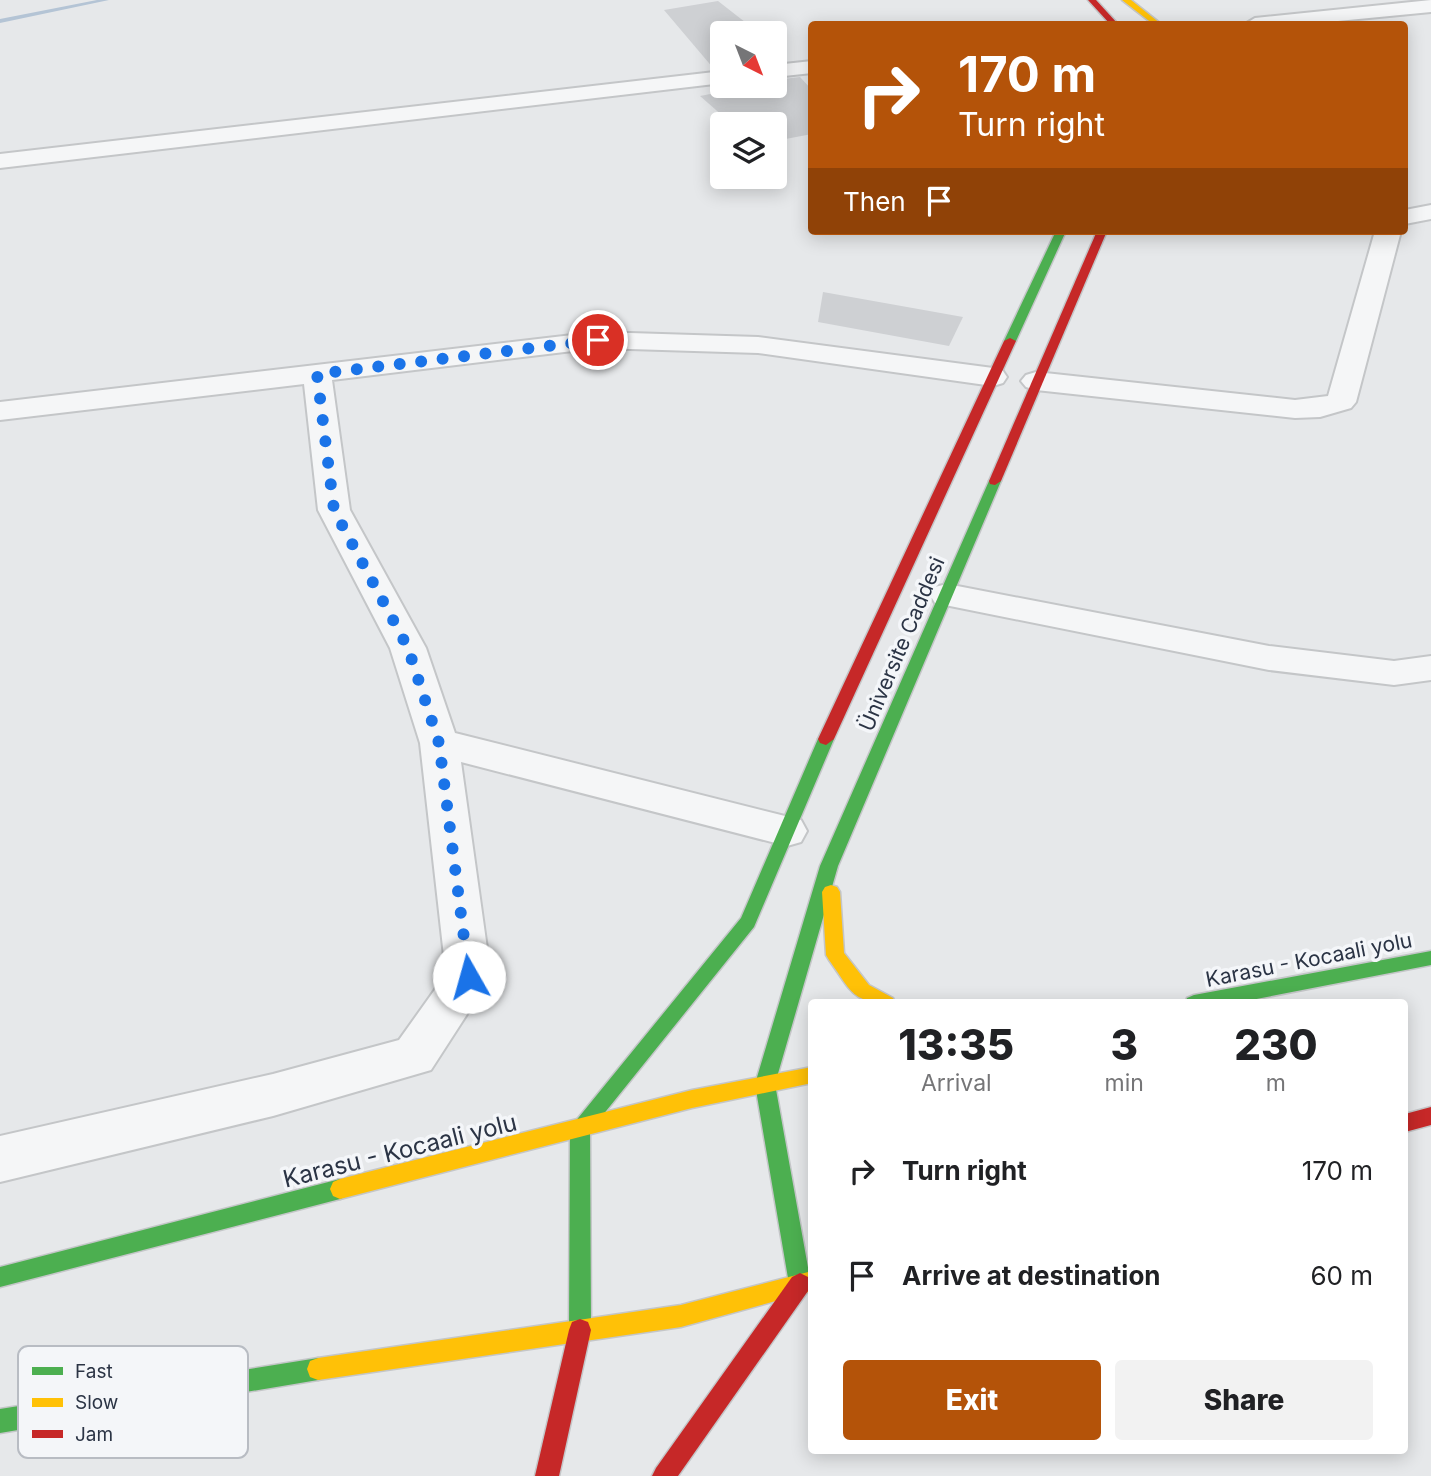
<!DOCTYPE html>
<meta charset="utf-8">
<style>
:root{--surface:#fff;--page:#f2f2f2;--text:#202124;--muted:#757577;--accent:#b45309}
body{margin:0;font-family:Inter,sans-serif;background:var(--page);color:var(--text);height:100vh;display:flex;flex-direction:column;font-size:26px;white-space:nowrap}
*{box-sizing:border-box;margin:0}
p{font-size:23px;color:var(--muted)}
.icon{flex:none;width:38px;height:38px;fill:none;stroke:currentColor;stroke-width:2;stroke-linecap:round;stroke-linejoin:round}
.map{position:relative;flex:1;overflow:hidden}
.sheet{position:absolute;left:808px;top:999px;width:600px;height:455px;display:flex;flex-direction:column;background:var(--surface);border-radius:7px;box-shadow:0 4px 18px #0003}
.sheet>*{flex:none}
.hud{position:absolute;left:808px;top:21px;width:600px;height:214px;border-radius:7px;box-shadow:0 4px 18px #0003;background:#b45309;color:#fff;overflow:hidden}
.needle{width:46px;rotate:138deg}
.fabs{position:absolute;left:710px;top:21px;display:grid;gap:14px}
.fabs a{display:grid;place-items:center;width:77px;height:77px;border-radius:7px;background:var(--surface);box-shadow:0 4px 18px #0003;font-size:35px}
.pin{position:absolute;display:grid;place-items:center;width:60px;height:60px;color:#fff;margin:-30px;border:4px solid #fff;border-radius:50%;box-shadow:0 2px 7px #0007}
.me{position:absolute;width:77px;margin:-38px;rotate:353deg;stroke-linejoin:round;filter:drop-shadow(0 0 5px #0008)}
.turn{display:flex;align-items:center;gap:24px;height:147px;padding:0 35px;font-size:32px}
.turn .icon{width:91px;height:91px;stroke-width:2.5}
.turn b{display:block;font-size:49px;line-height:60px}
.then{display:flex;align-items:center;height:66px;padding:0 35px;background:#0003;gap:14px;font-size:26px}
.eta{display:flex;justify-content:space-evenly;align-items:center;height:119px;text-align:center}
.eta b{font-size:42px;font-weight:800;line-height:49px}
.cta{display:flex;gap:14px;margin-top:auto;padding:14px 35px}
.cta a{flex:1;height:80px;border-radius:7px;background:var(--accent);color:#fff;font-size:28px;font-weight:800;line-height:80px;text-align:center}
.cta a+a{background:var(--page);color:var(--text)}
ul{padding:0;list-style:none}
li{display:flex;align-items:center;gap:21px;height:105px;padding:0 35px}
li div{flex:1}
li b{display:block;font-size:26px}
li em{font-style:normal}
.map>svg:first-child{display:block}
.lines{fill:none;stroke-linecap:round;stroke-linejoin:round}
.stream{fill:#b4c4d5;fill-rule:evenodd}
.building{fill:#ced0d3}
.street-casing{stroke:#c4c6c8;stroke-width:4}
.fast-casing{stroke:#c4c6c8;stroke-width:3}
.slow-casing{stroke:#c4c6c8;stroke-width:3}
.jam-casing{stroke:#c4c6c8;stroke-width:3}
.street{fill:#f5f6f7;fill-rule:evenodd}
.fast{fill:#4caf50;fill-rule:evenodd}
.slow{fill:#ffc107;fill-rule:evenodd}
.jam{fill:#c62828;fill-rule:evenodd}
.route{stroke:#1a73e8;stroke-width:12;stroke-dasharray:0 21.6}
.labels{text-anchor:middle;stroke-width:7;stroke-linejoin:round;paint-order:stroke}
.street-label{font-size:21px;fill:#2b3445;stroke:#f4f6f9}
.near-street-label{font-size:24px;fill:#2b3445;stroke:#f4f6f9}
.key{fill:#f4f6f9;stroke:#b8bcc3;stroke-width:2}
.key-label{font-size:19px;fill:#2b3445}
</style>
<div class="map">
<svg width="1431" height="1476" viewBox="0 0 1431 1476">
<rect width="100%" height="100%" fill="#e6e8ea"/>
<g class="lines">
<!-- stream -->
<path class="stream" d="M97 0H109L0 23V19Z"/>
</g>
<!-- building -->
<g class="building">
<path d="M718 1 759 33H723V68L714 69 664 10Z"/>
<path d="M800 77 812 90V134L775 141V124H732L700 96 731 90 727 86H775V80Z"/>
<path d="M823 292 963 317 949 346 818 322Z"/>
</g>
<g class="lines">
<defs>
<g id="street">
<path d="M1431 0V12L1307 24H1245L1255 18Z"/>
<path d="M812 61V73L775 77V65Z"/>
<path d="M723 71V83L0 168V154Z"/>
<path d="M1431 205V219L1405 224V210Z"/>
<path d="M1375 231H1401L1356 402 1351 408 1320 417 1295 418 1036 390 1026 387 1021 381 1026 375 1036 372 1295 400 1328 396Z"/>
<path d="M598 332 758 337 993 368 1003 371 1007 377 1003 383 993 386 758 353 598 348 332 380 350 510 426 648 455 733 801 820 807 831 801 842 787 846 461 762 491 977 431 1070 273 1116 0 1182V1136L273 1074 399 1040 446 974 420 743 390 648 318 510 304 384 0 420V402Z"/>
<path d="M947 584 1269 646 1394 661 1431 656V680L1394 685 1269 670 935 603 930 595 935 587Z"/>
</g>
<g id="fast">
<path d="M1056 231H1066L1016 341 1006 343 1004 341Z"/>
<path d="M995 477 1001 481 838 866 775 1084 811 1284 808 1291 800 1295 792 1291 789 1284 755 1084 820 866 989 481Z"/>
<path d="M826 733 834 739 754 927 590 1131 591 1330 588 1338 580 1341 572 1338 569 1330 570 1128 741 918 818 739Z"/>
<path d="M1431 951V965L1236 1003H1185L1187 998 1194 995Z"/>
<path d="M340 1179 347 1182 350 1189 347 1196 340 1199 0 1287V1267Z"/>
<path d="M318 1358 326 1361 329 1369 326 1377 318 1380 0 1433V1409Z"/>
</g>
<g id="slow">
<path d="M1122 0H1131L1161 24H1153Z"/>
<path d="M831 885 837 887 840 892 844 953 869 985 893 998 895 1003C851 1003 853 993 829 960L826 955 822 892 825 887Z"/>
<path d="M812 1067V1083L692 1108 340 1199 333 1196 330 1189 333 1182 340 1179 692 1090Z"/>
<path d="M812 1271V1291L681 1327 318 1380 310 1377 307 1369 310 1361 318 1358 681 1305Z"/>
</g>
<g id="jam">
<path d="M1088 0H1096L1118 24H1110Z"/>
<path d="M1097 231H1107L1001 481 995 485 990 484 989 481Z"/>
<path d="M1010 338 1016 341 834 739 826 745 820 743 818 739 1004 341Z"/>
<path d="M1431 1107V1125L1405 1132V1114Z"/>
<path d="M800 1273 808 1277 811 1284 808 1291 678 1476H652L656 1468 792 1277Z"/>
<path d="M580 1319 588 1322 591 1330 559 1476H535L569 1330 572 1322Z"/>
</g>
</defs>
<!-- street casing -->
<use href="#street" class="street-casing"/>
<!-- fast casing -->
<use href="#fast" class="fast-casing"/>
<!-- slow casing -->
<use href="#slow" class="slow-casing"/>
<!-- jam casing -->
<use href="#jam" class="jam-casing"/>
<!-- street -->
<use href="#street" class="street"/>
<!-- fast -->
<use href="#fast" class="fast"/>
<!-- slow -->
<use href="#slow" class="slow"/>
<!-- jam -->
<use href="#jam" class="jam"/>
</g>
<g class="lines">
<!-- route -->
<path class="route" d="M469 977 439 743 408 648 334 510 317 374 598 340"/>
</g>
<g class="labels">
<!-- street labels -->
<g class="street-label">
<text transform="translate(902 644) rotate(-67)" y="7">Üniversite Caddesi</text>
<text transform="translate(1309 960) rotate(-11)" y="7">Karasu - Kocaali yolu</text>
</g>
<!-- near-street labels -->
<g class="near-street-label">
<text transform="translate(400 1151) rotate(-14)" y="8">Karasu - Kocaali yolu</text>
</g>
</g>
<!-- legend -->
<rect x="18" y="1346" width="230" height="112" rx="10" class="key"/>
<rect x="32" y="1367" width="31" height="8" fill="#4caf50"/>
<rect x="32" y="1398" width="31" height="9" fill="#ffc107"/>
<rect x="32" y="1430" width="31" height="8" fill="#c62828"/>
<g class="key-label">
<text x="75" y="1378">Fast</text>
<text x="75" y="1409">Slow</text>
<text x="75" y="1441">Jam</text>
</g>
</svg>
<div class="fabs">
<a><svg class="needle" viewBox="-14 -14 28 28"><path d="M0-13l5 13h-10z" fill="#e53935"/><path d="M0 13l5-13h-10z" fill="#757577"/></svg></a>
<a><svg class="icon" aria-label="layers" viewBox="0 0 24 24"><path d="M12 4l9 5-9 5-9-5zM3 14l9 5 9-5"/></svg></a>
</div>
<div class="pin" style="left:598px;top:340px;background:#d93025"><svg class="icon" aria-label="arrive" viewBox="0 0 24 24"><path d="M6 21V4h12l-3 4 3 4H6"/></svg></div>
<svg class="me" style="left:469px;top:977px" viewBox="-20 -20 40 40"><circle r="19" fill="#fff"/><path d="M0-13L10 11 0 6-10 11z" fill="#1a73e8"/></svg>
<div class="hud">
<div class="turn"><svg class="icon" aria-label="right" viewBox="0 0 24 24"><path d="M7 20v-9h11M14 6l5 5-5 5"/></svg><div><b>170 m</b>Turn right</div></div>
<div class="then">Then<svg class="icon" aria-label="arrive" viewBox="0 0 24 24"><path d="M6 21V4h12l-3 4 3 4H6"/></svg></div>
</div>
<section class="sheet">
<div class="eta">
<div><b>13:35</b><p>Arrival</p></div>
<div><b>3</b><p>min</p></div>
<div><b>230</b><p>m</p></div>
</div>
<ul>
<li><svg class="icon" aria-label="right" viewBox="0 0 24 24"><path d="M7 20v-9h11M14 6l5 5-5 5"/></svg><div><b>Turn right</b></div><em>170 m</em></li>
<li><svg class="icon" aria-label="arrive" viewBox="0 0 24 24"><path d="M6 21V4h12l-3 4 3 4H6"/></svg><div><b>Arrive at destination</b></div><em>60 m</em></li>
</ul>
<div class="cta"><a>Exit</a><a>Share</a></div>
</section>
</div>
